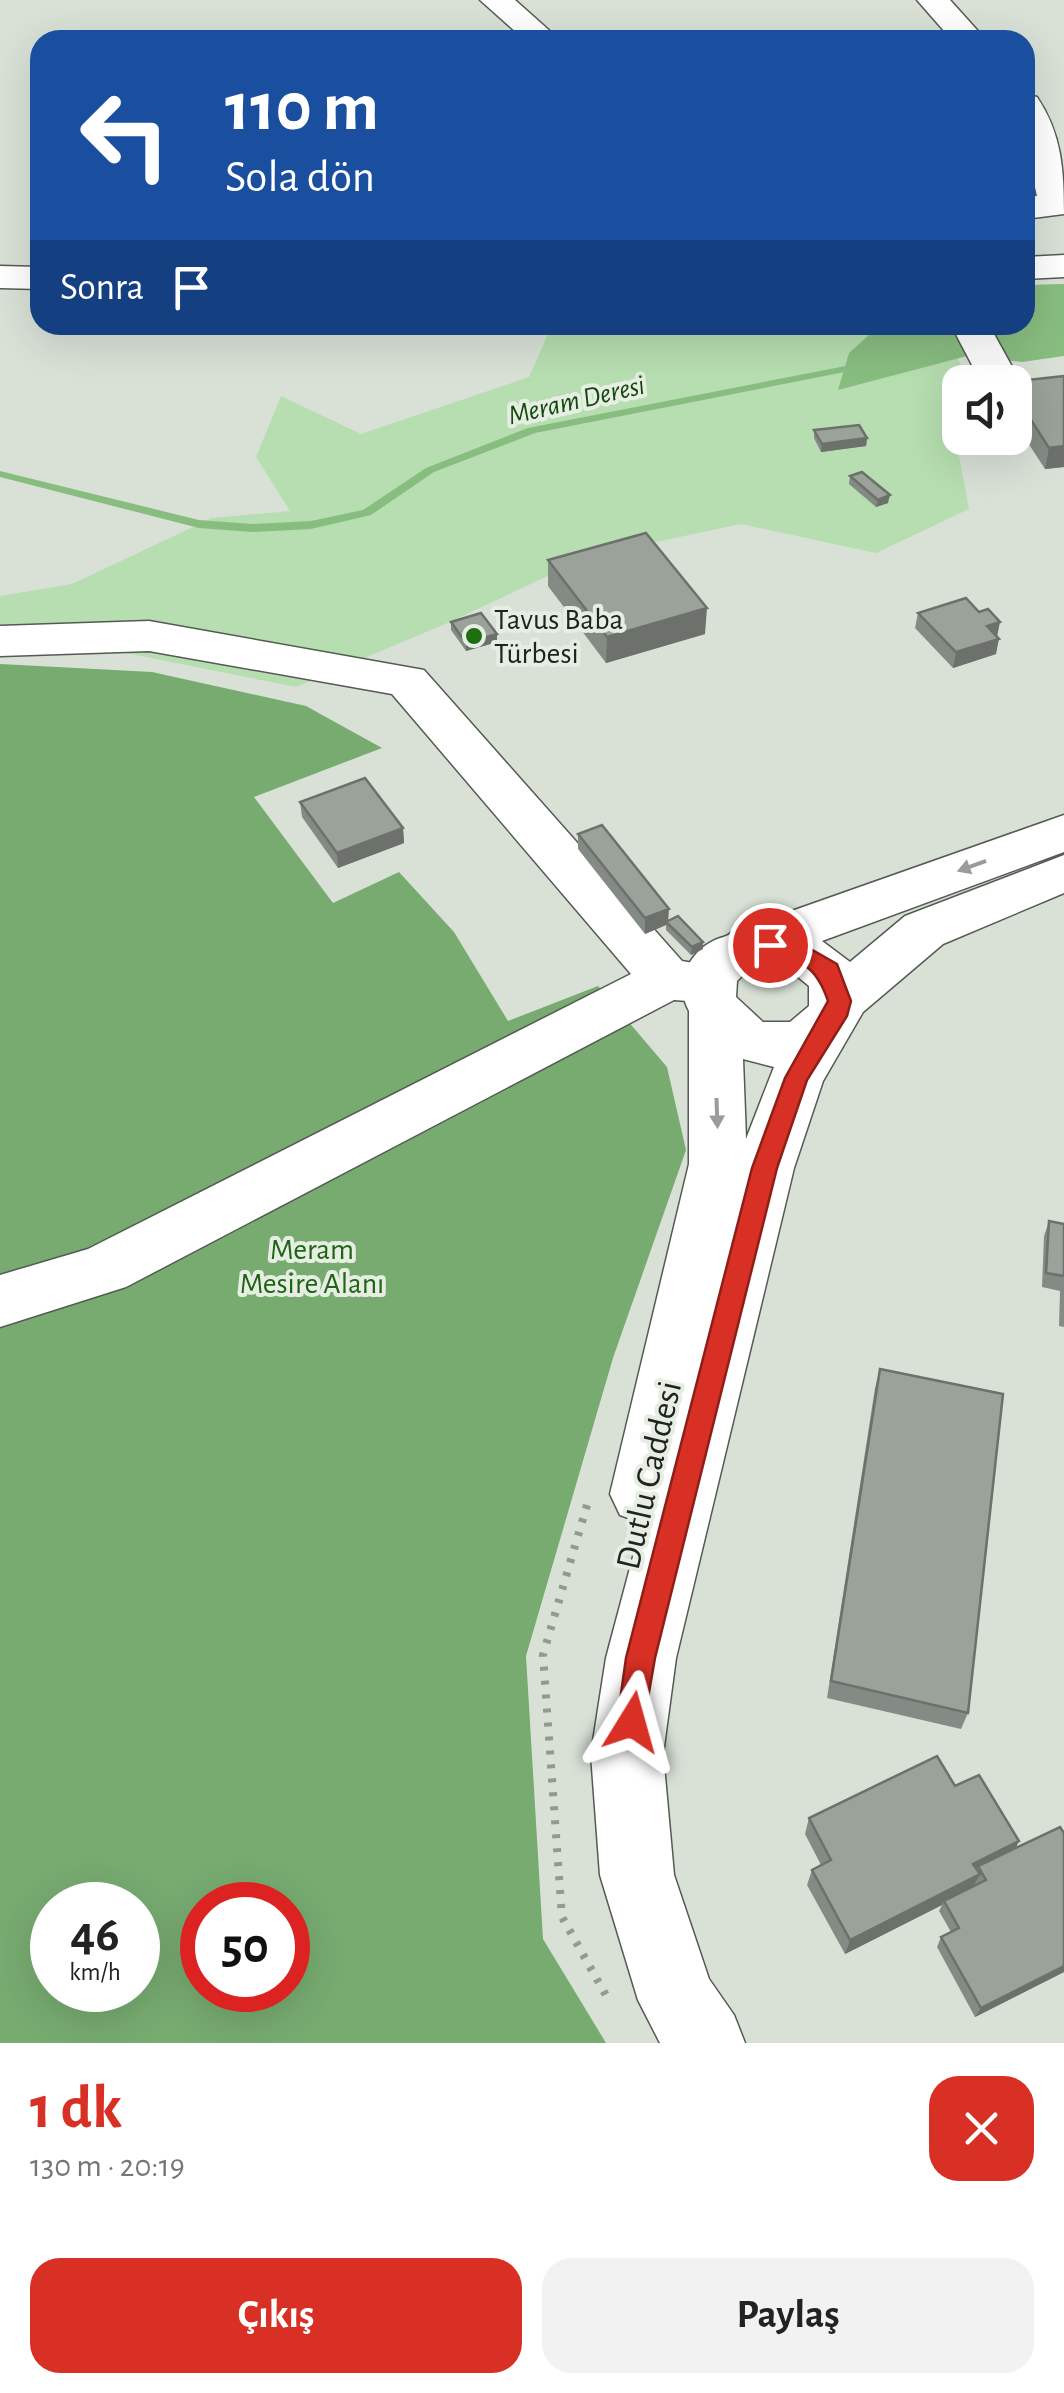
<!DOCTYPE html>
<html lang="tr">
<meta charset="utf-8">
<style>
:root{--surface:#fff;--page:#f2f2f2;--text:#222;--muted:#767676;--accent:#d93025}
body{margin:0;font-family:"Alegreya Sans",sans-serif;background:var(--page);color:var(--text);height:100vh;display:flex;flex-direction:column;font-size:38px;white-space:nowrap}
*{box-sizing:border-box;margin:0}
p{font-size:32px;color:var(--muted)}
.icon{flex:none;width:55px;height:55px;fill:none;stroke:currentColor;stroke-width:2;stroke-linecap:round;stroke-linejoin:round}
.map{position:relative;height:2043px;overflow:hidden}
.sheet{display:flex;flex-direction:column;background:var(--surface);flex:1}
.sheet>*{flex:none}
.hud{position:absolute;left:30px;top:30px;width:1005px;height:305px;border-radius:30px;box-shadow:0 10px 40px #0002;background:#1a4fa0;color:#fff;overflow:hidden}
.controls{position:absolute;left:942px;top:365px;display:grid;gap:20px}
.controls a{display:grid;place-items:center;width:90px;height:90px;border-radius:20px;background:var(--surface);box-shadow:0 10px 40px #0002;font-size:50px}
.speed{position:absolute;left:30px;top:1882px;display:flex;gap:20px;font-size:50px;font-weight:700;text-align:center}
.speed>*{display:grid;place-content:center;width:130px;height:130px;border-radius:50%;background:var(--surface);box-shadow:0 10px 40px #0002;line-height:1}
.speed small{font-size:25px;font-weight:400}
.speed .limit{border:15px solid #d22;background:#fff;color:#111}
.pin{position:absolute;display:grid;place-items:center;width:85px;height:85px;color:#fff;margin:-42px;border:5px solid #fff;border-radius:50%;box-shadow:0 2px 10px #0007}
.me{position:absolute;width:110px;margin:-55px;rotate:8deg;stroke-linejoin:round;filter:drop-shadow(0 0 8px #0008)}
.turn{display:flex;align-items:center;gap:35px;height:210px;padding:0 30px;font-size:45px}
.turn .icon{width:130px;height:130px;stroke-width:2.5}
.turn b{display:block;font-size:70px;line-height:85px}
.then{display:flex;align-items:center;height:95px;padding:0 30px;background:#0003;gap:20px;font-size:38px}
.round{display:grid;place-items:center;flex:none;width:105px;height:105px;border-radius:30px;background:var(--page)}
.head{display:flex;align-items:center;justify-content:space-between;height:170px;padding:0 30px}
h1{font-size:60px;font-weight:700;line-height:75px;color:var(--accent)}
.button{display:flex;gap:20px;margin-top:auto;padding:20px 30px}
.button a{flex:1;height:115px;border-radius:30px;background:var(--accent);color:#fff;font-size:40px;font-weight:700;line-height:115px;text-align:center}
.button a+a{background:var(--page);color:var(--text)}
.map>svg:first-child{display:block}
.green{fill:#b6deb0}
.forest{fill:#77ab70;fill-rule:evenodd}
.water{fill:#88bd80}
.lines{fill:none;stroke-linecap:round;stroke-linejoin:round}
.stream{fill:#88bd80;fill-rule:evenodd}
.minor-casing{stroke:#535b52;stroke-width:3}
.major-casing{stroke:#535b52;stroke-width:3}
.path{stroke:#939991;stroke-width:8;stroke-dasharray:4 10;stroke-linecap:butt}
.minor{fill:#fff;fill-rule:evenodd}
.major{fill:#fff;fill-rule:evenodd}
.wall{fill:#848b84}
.shaded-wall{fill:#6c716b}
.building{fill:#9aa299;stroke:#6c716b;stroke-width:2.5}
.oneway{fill:#9b9c9a}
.route{fill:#d93025;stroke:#8d1f18;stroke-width:2.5}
.poi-dot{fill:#1e6e12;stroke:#e6eee4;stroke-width:4}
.labels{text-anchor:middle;stroke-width:8;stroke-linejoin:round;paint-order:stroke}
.far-water-label{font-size:28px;font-style:italic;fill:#13480b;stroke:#e6eee4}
.poi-label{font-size:30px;fill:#20231f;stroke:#e6eee4;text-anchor:start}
.park-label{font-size:30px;fill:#1f6415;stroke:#e6eee4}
.near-street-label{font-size:35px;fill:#20231f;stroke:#e6eee4}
</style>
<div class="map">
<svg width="1064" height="2043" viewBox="0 0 1064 2043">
<rect width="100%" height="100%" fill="#d9e1d7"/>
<!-- green -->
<path class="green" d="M552 325H939L970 381 960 382V410L954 428 969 509 876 553 741 524 590 556 450 622 296 687 0 628V596L72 584 212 518 290 511 256 457 281 396 361 434 529 377Z"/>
<!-- forest -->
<path class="forest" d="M0 664 152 672 306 706 382 748 254 797 333 903 399 872 454 932 508 1021 598 986 667 1067 686 1150 613 1358 526 1656 543 1939 606 2043H0ZM52 1905H138V1990H52ZM202 1905H288V1990H202Z"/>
<!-- water -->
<path class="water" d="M1064 284V356L1022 362 967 356 838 390 849 353 880 325H1025V285Z"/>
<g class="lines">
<!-- stream -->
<path class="stream" d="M861 363 865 364V368L535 433 434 472 371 515 311 529 252 532 199 528 0 477V471L199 520 252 524 311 521 363 510 426 468 528 428Z"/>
<defs>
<g id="minor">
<path d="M480 0H515L560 40H525Z"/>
<path d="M917 0H950L986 40H952Z"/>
<path d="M1025 94 1037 97C1062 134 1064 171 1064 214L1025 219V197L1037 196 1025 144Z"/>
<path d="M1064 255V277L1025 279V257Z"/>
<path d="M0 266 40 267V289L0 288Z"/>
<path d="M951 325H989L1020 381 1015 388V382H981Z"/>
<path d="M149 621 424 670 682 961 721 968 729 982 721 996 702 1002 674 1000 126 1287 0 1327V1275L88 1249 631 974 392 694 149 651 0 656V626Z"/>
</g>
<path id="major" d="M1064 815V852L822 941 850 962 905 916 1064 855V893L943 944 863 1012 823 1081 794 1168 676 1658 663 1754 674 1875 709 1979 734 2015 745 2043H660L638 2000 600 1875 591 1754 606 1658 642 1523 620 1515 610 1494 689 1164V1011C675 986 686 956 711 942 719 937 726 938 732 932ZM770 964 792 972 809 986V1006L790 1022H763L736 997 737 981 747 971ZM743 1059 774 1067 746 1139Z"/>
</defs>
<!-- minor casing -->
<use href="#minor" class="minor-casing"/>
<!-- major casing -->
<use href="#major" class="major-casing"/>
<!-- path -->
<path class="path" d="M587 1505 543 1655 562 1917 608 1999"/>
<!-- minor -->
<use href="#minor" class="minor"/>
<!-- major -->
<use href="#major" class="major"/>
</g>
<!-- wall -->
<g class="wall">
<path d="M1015 382 1064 467 1045 469 1015 423Z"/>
<path d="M814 430 867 438 866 446 821 452 814 438Z"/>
<path d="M850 476 888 503 876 507 849 484Z"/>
<path d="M548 560 705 634 606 663 548 586Z"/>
<path d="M918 613 997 637 996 654 953 668 915 628Z"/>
<path d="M451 622 497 634V642L466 651 451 630Z"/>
<path d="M300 802 403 828 404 843 338 868 302 817Z"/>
<path d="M578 834 668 921 703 942V949L691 955 666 930V925L645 934 578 849Z"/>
<path d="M1049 1221 1064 1224V1327L1059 1326 1060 1291 1042 1287 1044 1236Z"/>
<path d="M880 1369 968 1713 961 1729 827 1698 875 1388Z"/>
<path d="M955 1786 1015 1849 1064 1833V1972L975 2017 937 1947 941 1937 951 1932 939 1911 942 1905 845 1954 807 1885 812 1870 821 1865 805 1834 809 1818Z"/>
</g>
<!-- shaded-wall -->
<g class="shaded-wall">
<path d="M867 438 866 446 821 452 822 444Z"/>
<path d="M1064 446V467L1045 469 1049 448Z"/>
<path d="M890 495 888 503 876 507 878 500Z"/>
<path d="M707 608 705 634 606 663 607 637Z"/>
<path d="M1000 622 997 637 987 626Z"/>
<path d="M497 634V642L466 651V643Z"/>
<path d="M999 639 996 654 953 668 956 652Z"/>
<path d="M403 828 404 843 338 868 337 853Z"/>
<path d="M669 909 668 924 666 922V925L645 934V918Z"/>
<path d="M703 942V949L691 955 692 947Z"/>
<path d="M1019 1841 1012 1856 978 1866 974 1875 973 1864Z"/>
<path d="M980 1874 972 1889 944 1901 942 1905 845 1954 850 1940Z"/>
<path d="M1064 1966V1972L975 2017 981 2008Z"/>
</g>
<!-- building -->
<g class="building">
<path d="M1064 376V446L1049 448 1015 395V382H1008Z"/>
<path d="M859 425 867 438 822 444 814 430Z"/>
<path d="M862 472 890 495 878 500 850 476Z"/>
<path d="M646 533 707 608 607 637 548 560Z"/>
<path d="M966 598 979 612 988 609 1000 622 987 626 999 639 956 652 918 613Z"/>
<path d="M481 613 497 634 466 643 451 622Z"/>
<path d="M365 778 403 828 337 853 300 802Z"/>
<path d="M602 825 669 909 645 918 578 834Z"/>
<path d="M678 916 703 942 692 947 666 922Z"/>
<path d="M1049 1221 1064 1224V1276L1046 1273Z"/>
<path d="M880 1369 1003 1394 968 1713 831 1681Z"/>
<path d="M937 1756 955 1786 979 1775 1019 1841 973 1864 980 1874 850 1940 812 1870 831 1860 809 1818Z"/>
<path d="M1060 1827 1064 1833V1966L981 2008 941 1937 959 1928 944 1901 986 1880 978 1866Z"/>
</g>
<!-- one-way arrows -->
<defs><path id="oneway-solid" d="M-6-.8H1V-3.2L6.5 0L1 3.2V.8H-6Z" transform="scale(2.5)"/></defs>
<g class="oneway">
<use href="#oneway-solid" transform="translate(972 866) rotate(160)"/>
<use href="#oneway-solid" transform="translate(717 1113) rotate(88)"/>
</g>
<!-- route -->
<path class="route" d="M770 937 800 943 837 964 851 1001 847 1016 807 1080 777 1168 655 1658 642 1732 632 1736 621 1732 617 1722 626 1658 752 1168 785 1078 828 1001C815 962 799 961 762 950L759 945Z"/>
<!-- markers -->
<circle class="poi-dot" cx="474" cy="636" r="10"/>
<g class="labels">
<!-- far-water labels -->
<g class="far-water-label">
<text transform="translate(576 399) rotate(-13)" y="10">Meram Deresi</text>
</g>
<!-- poi labels -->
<g class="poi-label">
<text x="494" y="629">Tavus Baba<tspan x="494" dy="34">Türbesi</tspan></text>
</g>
<!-- park labels -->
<g class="park-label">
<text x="312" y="1259">Meram<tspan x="312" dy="34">Mesire Alanı</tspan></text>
</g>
<!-- near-street labels -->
<g class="near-street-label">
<text transform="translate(648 1475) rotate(-77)" y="12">Dutlu Caddesi</text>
</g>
</g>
</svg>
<div class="controls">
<a><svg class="icon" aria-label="sound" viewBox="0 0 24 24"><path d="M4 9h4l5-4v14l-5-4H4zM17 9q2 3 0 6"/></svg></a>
</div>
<div class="speed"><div>46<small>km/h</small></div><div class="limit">50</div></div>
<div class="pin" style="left:770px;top:945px;background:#d93025"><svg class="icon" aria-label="arrive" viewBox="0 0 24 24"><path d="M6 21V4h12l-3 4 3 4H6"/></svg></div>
<svg class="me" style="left:632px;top:1722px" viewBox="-20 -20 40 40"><path d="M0-17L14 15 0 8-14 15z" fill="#d93025" stroke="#fff" stroke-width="4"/></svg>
<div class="hud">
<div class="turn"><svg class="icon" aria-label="left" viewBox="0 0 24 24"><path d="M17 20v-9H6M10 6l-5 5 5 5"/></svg><div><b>110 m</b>Sola dön</div></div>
<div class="then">Sonra<svg class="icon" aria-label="arrive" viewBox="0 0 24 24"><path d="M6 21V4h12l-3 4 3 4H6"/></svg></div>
</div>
</div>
<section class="sheet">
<div class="head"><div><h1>1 dk</h1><p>130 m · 20:19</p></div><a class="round" style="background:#d93025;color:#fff"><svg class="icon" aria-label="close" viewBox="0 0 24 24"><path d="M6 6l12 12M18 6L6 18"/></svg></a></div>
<div class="button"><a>Çıkış</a><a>Paylaş</a></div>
</section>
